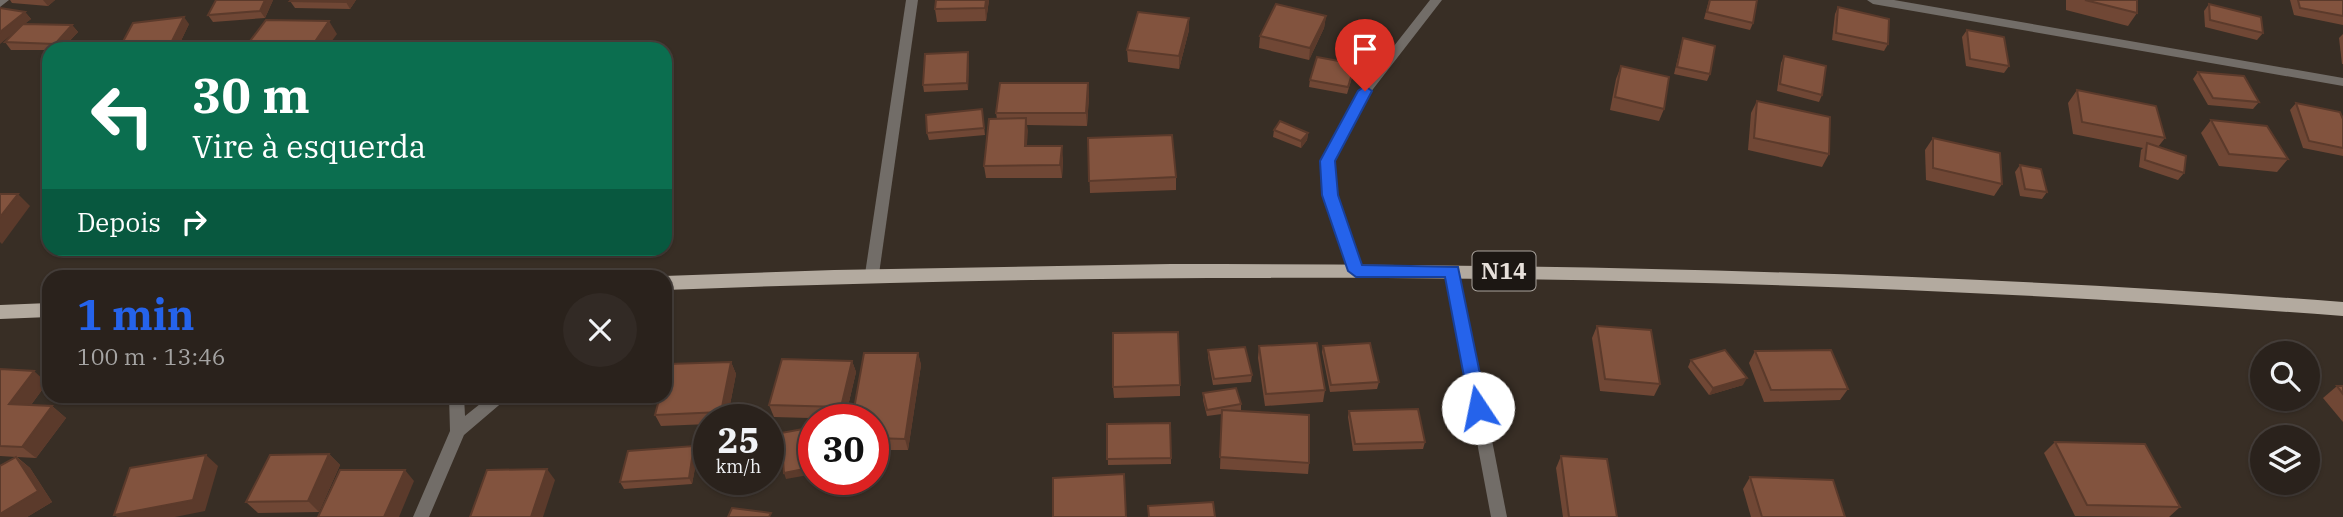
<!DOCTYPE html>
<html lang="pt">
<meta charset="utf-8">
<style>
:root{--surface:#2a221c;--page:#322a25;--text:#f1f3f6;--muted:#a5a4a3;--line:#463f3b;--accent:#2563eb}
body{margin:0;font-family:"IBM Plex Serif",serif;background:var(--page);color:var(--text);height:100vh;display:flex;flex-direction:column;font-size:26px;white-space:nowrap}
*{box-sizing:border-box;margin:0}
p{font-size:23px;color:var(--muted)}
.icon{flex:none;width:38px;height:38px;fill:none;stroke:currentColor;stroke-width:2;stroke-linecap:round;stroke-linejoin:round}
.map{position:relative;flex:1;overflow:hidden}
.details{position:absolute;left:42px;top:270px;width:630px;height:133px;display:flex;flex-direction:column;background:var(--surface);border-radius:21px;box-shadow:0 2px 5px #0004,0 0 0 2px var(--line)}
.details>*{flex:none}
.hud{position:absolute;left:42px;top:42px;width:630px;height:214px;border-radius:21px;box-shadow:0 2px 5px #0004,0 0 0 2px var(--line);background:#0b6e4f;color:#fff;overflow:hidden}
.tools{position:absolute;left:2250px;top:341px;display:grid;gap:14px}
.tools a{display:grid;place-items:center;width:70px;height:70px;border-radius:50%;background:var(--surface);box-shadow:0 2px 5px #0004,0 0 0 2px var(--line);font-size:35px}
.speed{position:absolute;left:693px;top:404px;display:flex;gap:14px;font-size:35px;font-weight:700;text-align:center}
.speed>*{display:grid;place-content:center;width:91px;height:91px;border-radius:50%;background:var(--surface);box-shadow:0 2px 5px #0004,0 0 0 2px var(--line);line-height:1}
.speed small{font-size:18px;font-weight:400}
.speed .limit{border:10px solid #d22;background:#fff;color:#111}
.pin{position:absolute;display:grid;place-items:center;width:60px;height:60px;color:#fff;margin:-72px -30px;border-radius:50% 50% 50% 0;rotate:-45deg;box-shadow:0 0 7px #0007}
.pin .icon{rotate:45deg}
.me{position:absolute;width:77px;margin:-38px;rotate:349deg;stroke-linejoin:round;filter:drop-shadow(0 0 5px #0008)}
.turn{display:flex;align-items:center;gap:24px;height:147px;padding:0 35px;font-size:32px}
.turn .icon{width:91px;height:91px;stroke-width:2.5}
.turn b{display:block;font-size:49px;line-height:60px}
.then{display:flex;align-items:center;height:66px;padding:0 35px;background:#0003;gap:14px;font-size:26px}
.round{display:grid;place-items:center;flex:none;width:74px;height:74px;border-radius:37px;background:var(--page)}
.head{display:flex;align-items:center;justify-content:space-between;height:119px;padding:0 35px}
h1{font-size:42px;font-weight:800;line-height:52px;color:var(--accent)}
.map>svg:first-child{display:block}
.lines{fill:none;stroke-linecap:round;stroke-linejoin:round}
.street{fill:#726d68;fill-rule:evenodd}
.primary{fill:#b3aa9f;fill-rule:evenodd}
.wall{fill:#704735}
.shaded-wall{fill:#5b3a2b}
.building{fill:#82533e;stroke:#5b3a2b;stroke-width:2}
.route{fill:#2563eb;stroke:#184099;stroke-width:2}
.labels{text-anchor:middle;stroke-width:7;stroke-linejoin:round;paint-order:stroke}
.shield{fill:#1c1713;stroke:#aaa49e;stroke-width:2}
.shield-label{font-size:23px;font-weight:bold;fill:#e7e0da}
</style>
<div class="map">
<svg width="2343" height="517" viewBox="0 0 2343 517">
<rect width="100%" height="100%" fill="#382e25"/>
<g class="lines">
<!-- street -->
<g class="street">
<path d="M0 0H9L0 7Z"/>
<path d="M906 0H918L879 274 877 278H867L865 274Z"/>
<path d="M1430 0H1442L1370 93 1334 161 1337 195 1363 271 1361 275H1351L1349 271 1323 195 1320 161 1361 88Z"/>
<path d="M1867 0H1894L2343 78V86L1873 4Z"/>
<path d="M1452 266 1457 267 1459 271 1507 517H1491L1445 271 1447 267Z"/>
<path d="M449 396H464L465 416 490 396H508L505 400 464 435 429 517H413L450 431Z"/>
</g>
<!-- primary -->
<g class="primary">
<path d="M1171 264C1562 264 1953 272 2343 302V316C1785 273 1224 269 665 290L664 276 834 270Z"/>
<path d="M49 303V317L0 319V305Z"/>
</g>
</g>
<!-- wall -->
<g class="wall">
<path d="M10 0H55L48 6 12 3Z"/>
<path d="M273 0 265 18 213 22 208 15Z"/>
<path d="M356 0 350 9 295 8 290 1Z"/>
<path d="M989 0 986 21 937 22 935 9Z"/>
<path d="M1709 0H1757L1753 23 1750 30 1704 19Z"/>
<path d="M2066 0H2137V13L2128 26 2066 10Z"/>
<path d="M2290 0H2343V25L2294 15Z"/>
<path d="M2209 4 2263 33 2257 40 2205 27 2204 11Z"/>
<path d="M1838 7 1888 44 1884 51 1832 40 1835 14Z"/>
<path d="M25 12 31 19 24 24 72 25 78 32 62 49H49V50H11L5 42 15 32Z"/>
<path d="M1326 16 1324 28 1309 60 1259 48 1260 36Z"/>
<path d="M1189 18V30L1179 69 1128 62 1127 50Z"/>
<path d="M189 24 177 49H119Z"/>
<path d="M1967 30 2009 66 2004 73 1966 66 1962 37Z"/>
<path d="M2343 34V64H2342L2339 38Z"/>
<path d="M1683 38 1710 74 1707 81 1674 74 1681 45Z"/>
<path d="M968 52 969 59 968 90 924 92 923 85Z"/>
<path d="M1784 56 1822 95 1819 102 1777 91 1781 63Z"/>
<path d="M1621 66 1664 109 1659 121 1610 110 1616 79Z"/>
<path d="M1354 71 1347 94 1309 87 1310 80Z"/>
<path d="M2198 72 2259 102 2253 109 2208 105 2193 79Z"/>
<path d="M1088 83 1089 96 1087 126 1027 125V146L1063 158 1062 178H986L984 166 997 119 996 113Z"/>
<path d="M2077 90 2165 138 2158 147 2184 173 2178 180 2139 167 2141 150 2143 148 2073 134 2068 103Z"/>
<path d="M1757 101 1829 154 1822 167 1748 150 1751 113Z"/>
<path d="M2296 103 2343 119V156L2303 148 2290 110Z"/>
<path d="M982 109 985 135 929 140 927 133Z"/>
<path d="M2211 120 2288 159 2277 172 2219 166 2201 133Z"/>
<path d="M1274 130 1308 133 1307 140 1301 148 1273 137Z"/>
<path d="M1088 138 1176 177V190L1090 193Z"/>
<path d="M1933 138 2002 184 1994 196 1926 180 1925 150Z"/>
<path d="M2020 165 2047 192 2042 199 2020 196 2015 172Z"/>
<path d="M1597 326 1660 384 1654 396 1600 391 1592 338Z"/>
<path d="M1259 346 1325 390 1323 402 1265 406 1258 358Z"/>
<path d="M1323 346 1379 382 1377 389 1330 392 1322 352Z"/>
<path d="M1208 350 1252 375 1251 382 1213 385 1208 357Z"/>
<path d="M1755 351 1848 389 1840 400 1764 402 1749 363Z"/>
<path d="M918 353 921 365 908 450H873V420Z"/>
<path d="M1691 360 1743 385 1709 395 1688 367Z"/>
<path d="M852 361 856 372 845 419 774 417 769 405Z"/>
<path d="M731 362 736 374 727 420H709V424L661 426 655 415Z"/>
<path d="M0 369 47 383 31 405 52 406 66 418 36 458 17 457 30 468 52 502 27 517H0L16 457 0 456Z"/>
<path d="M1180 385V396L1114 398 1113 387Z"/>
<path d="M2337 386H2343V422L2323 398Z"/>
<path d="M1203 393 1241 404V411L1309 463 1308 474 1220 469 1222 414 1207 416 1203 400Z"/>
<path d="M1349 411 1425 442 1423 449 1353 451 1348 417Z"/>
<path d="M1170 423 1171 464 1108 465 1107 424Z"/>
<path d="M2055 442 2180 507 2169 517 2075 516 2044 453Z"/>
<path d="M694 446 698 452 692 484 624 489 620 482Z"/>
<path d="M329 454 340 465 319 512 258 513 246 502Z"/>
<path d="M1561 456 1617 517H1563L1556 468Z"/>
<path d="M1750 477 1845 517H1751L1743 489Z"/>
</g>
<!-- shaded-wall -->
<g class="shaded-wall">
<path d="M43 0H55L48 6Z"/>
<path d="M265 0H273L265 18 260 11Z"/>
<path d="M347 0H356L350 9 346 2Z"/>
<path d="M986 0H989L986 21 985 8Z"/>
<path d="M25 12 31 19 0 44V32Z"/>
<path d="M1326 16 1324 28 1309 60 1310 48Z"/>
<path d="M184 17 189 24 177 49H173L170 45Z"/>
<path d="M1189 18V30L1179 69V56Z"/>
<path d="M329 21 337 34 326 49H310Z"/>
<path d="M72 25 78 32 62 49H59L55 44Z"/>
<path d="M968 52 969 59 968 90 967 83Z"/>
<path d="M1088 83 1089 96 1087 126 1086 113Z"/>
<path d="M1026 118 1028 131 1026 158 1025 146Z"/>
<path d="M1308 133 1307 140 1301 148V141Z"/>
<path d="M1062 146 1063 158 1062 178 1060 165Z"/>
<path d="M18 194 30 206 2 244 0 242V217Z"/>
<path d="M918 353 921 365 908 450 905 439Z"/>
<path d="M852 361 856 372 845 419 841 407Z"/>
<path d="M731 362 736 374 727 420H724L721 412Z"/>
<path d="M34 371 47 383 23 416 9 404Z"/>
<path d="M1747 378 1743 385 1709 395 1713 388Z"/>
<path d="M52 406 66 418 36 458 22 447Z"/>
<path d="M694 446 698 452 692 484 689 478Z"/>
<path d="M329 454 340 465 319 512 308 501Z"/>
<path d="M206 455 218 466 205 511 175 517H117L114 515Z"/>
<path d="M16 457 30 468 52 502 27 517H0V514Z"/>
<path d="M814 467V474L786 479 784 473Z"/>
<path d="M547 469 555 480 543 517H531Z"/>
<path d="M405 470 414 481 399 517H384Z"/>
</g>
<!-- building -->
<g class="building">
<path d="M216 0H265L260 11 208 15Z"/>
<path d="M291 0H347L346 2 290 1Z"/>
<path d="M936 0H986L985 8 935 9Z"/>
<path d="M1710 0H1757L1753 23 1707 12Z"/>
<path d="M2085 0H2137V13Z"/>
<path d="M2298 0H2343V16L2300 8Z"/>
<path d="M1276 4 1326 16 1310 48 1260 36Z"/>
<path d="M2209 4 2261 17 2263 33 2210 20Z"/>
<path d="M1838 7 1889 19 1888 44 1836 33Z"/>
<path d="M0 8 25 12 0 32Z"/>
<path d="M1138 12 1189 18 1179 56 1127 50Z"/>
<path d="M184 17 170 45 139 49H119L133 23Z"/>
<path d="M266 20 329 21 310 49H244Z"/>
<path d="M23 24 72 25 55 44 5 42Z"/>
<path d="M1967 30 2004 37 2009 66 1970 59Z"/>
<path d="M1683 38 1715 46 1710 74 1677 67Z"/>
<path d="M968 52 967 83 923 85 925 54Z"/>
<path d="M1784 56 1826 66 1822 95 1780 84Z"/>
<path d="M1317 57 1355 64 1348 87 1310 80Z"/>
<path d="M1621 66 1669 77 1664 109 1615 97Z"/>
<path d="M2198 72 2244 76 2259 102 2213 98Z"/>
<path d="M1000 83H1088L1086 113H996Z"/>
<path d="M2077 90 2156 106 2165 138 2082 122Z"/>
<path d="M1757 101 1830 117 1829 154 1754 138Z"/>
<path d="M2296 103 2340 112 2343 119V148L2309 141Z"/>
<path d="M982 109 984 128 927 133 926 115Z"/>
<path d="M1026 118 1025 146H1062L1060 165 984 166 989 119Z"/>
<path d="M2211 120 2267 126 2288 159 2229 154Z"/>
<path d="M1280 121 1308 133 1301 141 1274 130Z"/>
<path d="M1172 135 1176 177 1089 181 1088 138Z"/>
<path d="M1933 138 2000 153 2002 184 1933 168Z"/>
<path d="M2147 143 2186 156 2184 173 2145 160Z"/>
<path d="M2020 165 2041 169 2047 192 2025 189Z"/>
<path d="M0 194H18L0 217Z"/>
<path d="M1597 326 1651 330 1660 384 1605 379Z"/>
<path d="M1178 332 1180 385 1113 387V333Z"/>
<path d="M1317 343 1325 390 1266 394 1259 346Z"/>
<path d="M1370 343 1379 382 1331 385 1323 346Z"/>
<path d="M1245 347 1252 375 1214 379 1208 350Z"/>
<path d="M1725 350 1747 378 1713 388 1691 360Z"/>
<path d="M1831 350 1848 389 1771 390 1755 351Z"/>
<path d="M864 353H918L905 439 873 438V420H852Z"/>
<path d="M782 359 852 361 841 407 769 405Z"/>
<path d="M731 362 721 412 655 415 660 396H665V375L668 364Z"/>
<path d="M0 369 34 371 9 404 52 406 22 447 0 446Z"/>
<path d="M2337 386H2343V394Z"/>
<path d="M1236 388 1241 404 1207 410 1203 393Z"/>
<path d="M1418 409 1425 442 1355 444 1349 411Z"/>
<path d="M1222 410 1309 415V463L1220 457Z"/>
<path d="M1170 423 1171 458 1107 459V424Z"/>
<path d="M814 427V467L784 473 781 433Z"/>
<path d="M2055 442 2145 444 2180 507 2087 505Z"/>
<path d="M694 446 689 478 620 482 628 451Z"/>
<path d="M329 454 308 501 246 502 270 455Z"/>
<path d="M206 455 193 500 114 515 130 468Z"/>
<path d="M1561 456 1607 459 1617 517H1569Z"/>
<path d="M16 457 38 491 0 514V466Z"/>
<path d="M547 469 531 517H470L487 470Z"/>
<path d="M340 470H405L384 517H318Z"/>
<path d="M1124 474 1126 517H1053V478Z"/>
<path d="M1750 477 1833 480 1845 517H1762Z"/>
<path d="M1213 502 1215 517H1149L1148 506Z"/>
<path d="M732 508 771 513 769 517H728Z"/>
</g>
<!-- route -->
<path class="route" d="M1365 86 1372 91 1335 161 1338 195 1362 265 1458 267 1487 408 1485 413 1478 415 1472 413 1470 408 1445 277H1356L1348 271 1322 195 1320 161 1358 91Z"/>
<g class="labels">
<!-- shield labels -->
<rect class="shield" x="1472.5" y="251.5" width="63" height="39" rx="5"/>
<g class="shield-label">
<text x="1504" y="279">N14</text>
</g>
</g>
</svg>
<div class="tools">
<a><svg class="icon" aria-label="search" viewBox="0 0 24 24"><circle cx="10" cy="10" r="6"/><path d="M15 15l6 6"/></svg></a>
<a><svg class="icon" aria-label="layers" viewBox="0 0 24 24"><path d="M12 4l9 5-9 5-9-5zM3 14l9 5 9-5"/></svg></a>
</div>
<div class="speed"><div>25<small>km/h</small></div><div class="limit">30</div></div>
<div class="pin" style="left:1365px;top:91px;background:#d93025"><svg class="icon" aria-label="arrive" viewBox="0 0 24 24"><path d="M6 21V4h12l-3 4 3 4H6"/></svg></div>
<svg class="me" style="left:1478px;top:408px" viewBox="-20 -20 40 40"><circle r="19" fill="#fff"/><path d="M0-13L10 11 0 6-10 11z" fill="#2563eb"/></svg>
<div class="hud">
<div class="turn"><svg class="icon" aria-label="left" viewBox="0 0 24 24"><path d="M17 20v-9H6M10 6l-5 5 5 5"/></svg><div><b>30 m</b>Vire à esquerda</div></div>
<div class="then">Depois<svg class="icon" aria-label="right" viewBox="0 0 24 24"><path d="M7 20v-9h11M14 6l5 5-5 5"/></svg></div>
</div>
<section class="details">
<div class="head"><div><h1>1 min</h1><p>100 m · 13:46</p></div><a class="round"><svg class="icon" aria-label="close" viewBox="0 0 24 24"><path d="M6 6l12 12M18 6L6 18"/></svg></a></div>
</section>
</div>
